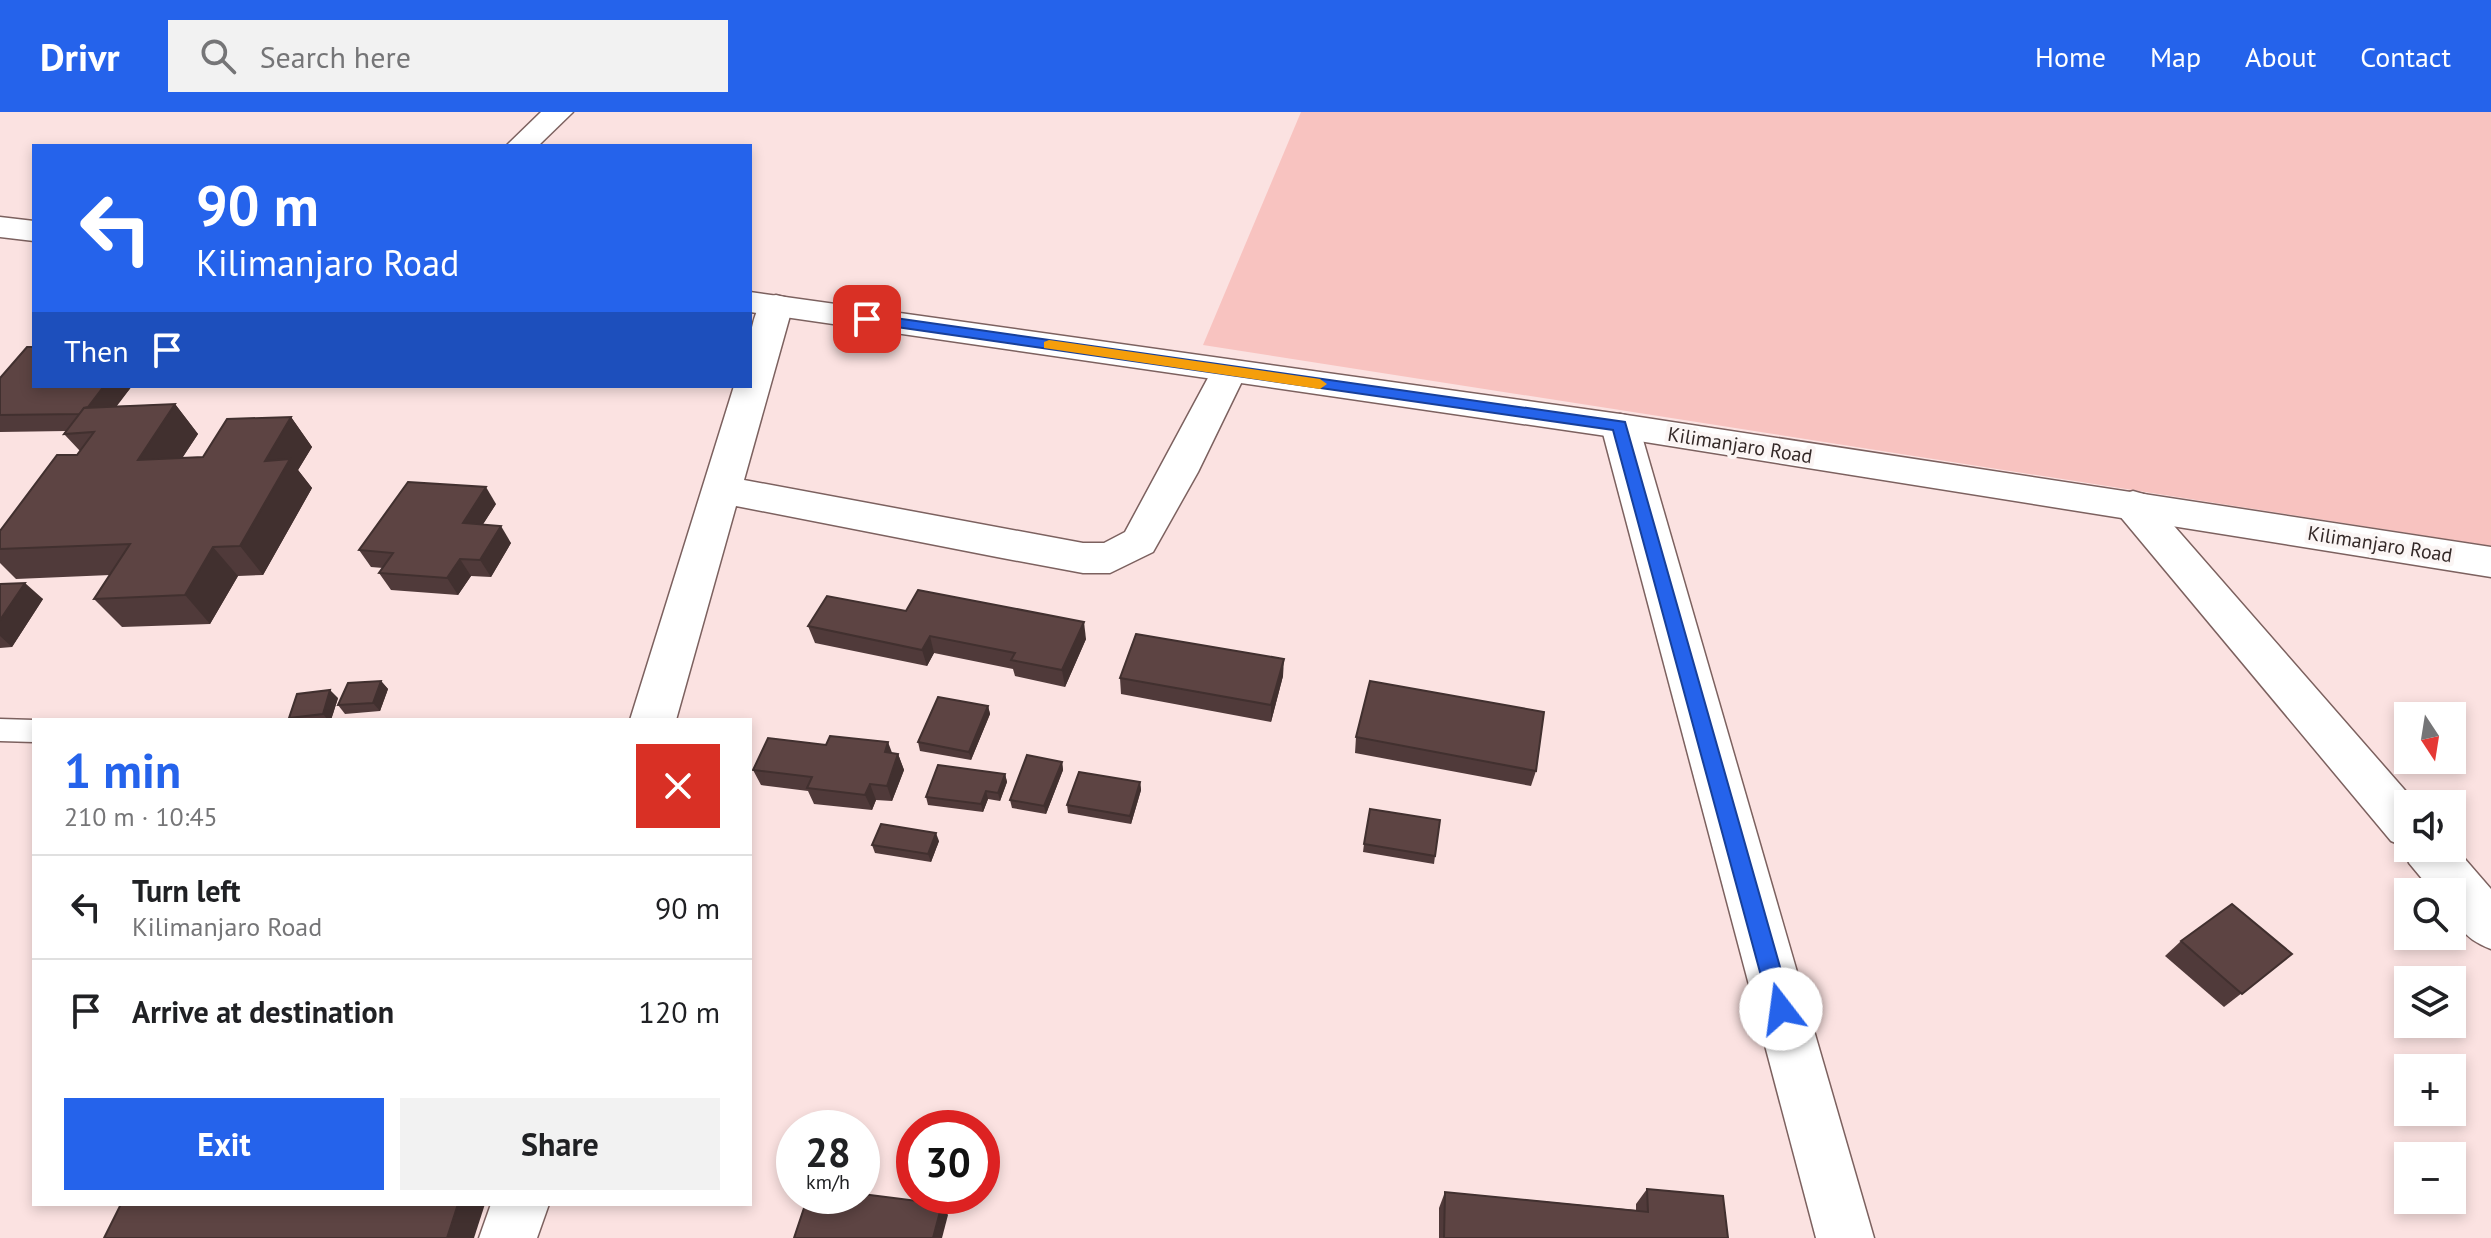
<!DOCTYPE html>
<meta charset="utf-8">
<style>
:root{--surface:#fff;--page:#f2f2f2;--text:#202124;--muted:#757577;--line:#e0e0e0;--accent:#2563eb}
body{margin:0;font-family:"PT Sans",sans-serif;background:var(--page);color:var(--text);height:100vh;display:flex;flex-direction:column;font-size:30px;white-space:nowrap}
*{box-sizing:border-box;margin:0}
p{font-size:26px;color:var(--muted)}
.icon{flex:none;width:44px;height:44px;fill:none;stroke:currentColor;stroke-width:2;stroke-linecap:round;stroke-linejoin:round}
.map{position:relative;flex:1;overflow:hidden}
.details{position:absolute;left:32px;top:606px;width:720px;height:488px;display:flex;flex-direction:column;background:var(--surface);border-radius:0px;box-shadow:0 4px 12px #0003}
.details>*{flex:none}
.top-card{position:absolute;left:32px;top:32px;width:720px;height:244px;border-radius:0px;box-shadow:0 4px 12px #0003;background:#2563eb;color:#fff;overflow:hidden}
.needle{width:52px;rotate:168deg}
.controls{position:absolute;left:2394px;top:590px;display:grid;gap:16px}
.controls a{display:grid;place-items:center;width:72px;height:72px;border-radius:0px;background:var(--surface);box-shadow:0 4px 12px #0003;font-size:40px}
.speed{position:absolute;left:776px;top:998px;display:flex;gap:16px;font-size:40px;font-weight:700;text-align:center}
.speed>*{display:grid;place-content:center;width:104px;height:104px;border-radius:50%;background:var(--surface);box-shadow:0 4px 12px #0003;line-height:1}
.speed small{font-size:20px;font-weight:400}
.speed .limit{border:12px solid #d22;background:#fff;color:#111}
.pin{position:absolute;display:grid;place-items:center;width:68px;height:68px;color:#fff;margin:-34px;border-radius:16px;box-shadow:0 4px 12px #0006}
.me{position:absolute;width:88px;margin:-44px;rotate:345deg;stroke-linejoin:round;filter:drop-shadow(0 0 6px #0008)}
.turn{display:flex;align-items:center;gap:28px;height:168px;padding:0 32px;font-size:36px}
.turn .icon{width:104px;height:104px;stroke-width:2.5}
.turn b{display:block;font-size:56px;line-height:68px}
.then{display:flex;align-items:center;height:76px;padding:0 32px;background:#0003;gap:16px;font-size:30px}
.round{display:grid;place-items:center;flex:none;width:84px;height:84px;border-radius:0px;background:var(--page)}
.head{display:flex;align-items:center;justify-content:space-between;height:136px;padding:0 32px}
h1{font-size:48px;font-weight:800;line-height:60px;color:var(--accent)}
.button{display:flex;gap:16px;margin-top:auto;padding:16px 32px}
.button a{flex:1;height:92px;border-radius:0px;background:var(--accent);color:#fff;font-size:32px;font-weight:800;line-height:92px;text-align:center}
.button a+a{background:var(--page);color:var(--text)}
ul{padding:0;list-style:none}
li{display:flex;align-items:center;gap:24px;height:104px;padding:0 32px;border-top:2px solid var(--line)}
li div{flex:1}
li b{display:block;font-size:30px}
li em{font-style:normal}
header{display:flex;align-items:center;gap:48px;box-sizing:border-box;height:112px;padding:0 40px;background:var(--accent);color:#fff}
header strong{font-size:38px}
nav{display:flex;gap:44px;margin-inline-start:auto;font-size:28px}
.search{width:560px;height:72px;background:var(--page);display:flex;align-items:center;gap:20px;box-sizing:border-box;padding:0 28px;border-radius:0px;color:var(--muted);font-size:30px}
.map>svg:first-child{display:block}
.green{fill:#f8c3c0}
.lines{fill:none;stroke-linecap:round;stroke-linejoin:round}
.lane-casing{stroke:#7c615f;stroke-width:3}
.street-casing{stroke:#7c615f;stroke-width:3}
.secondary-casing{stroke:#7c615f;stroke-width:3}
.lane{fill:#fff;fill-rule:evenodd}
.street{fill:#fff;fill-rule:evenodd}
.secondary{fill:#fff;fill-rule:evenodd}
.wall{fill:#503a3a}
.shaded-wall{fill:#41302f}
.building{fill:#5d4443;stroke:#41302f;stroke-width:2}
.route{fill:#2563eb;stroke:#184099;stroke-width:2}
.slow{fill:#f59e0b}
.labels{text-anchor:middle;stroke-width:8;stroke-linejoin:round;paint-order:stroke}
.street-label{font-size:20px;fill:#342928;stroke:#fbf5f4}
</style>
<header>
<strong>Drivr</strong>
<div class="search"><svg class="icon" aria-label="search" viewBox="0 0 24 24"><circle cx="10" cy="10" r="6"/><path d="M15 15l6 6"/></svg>Search here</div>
<nav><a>Home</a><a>Map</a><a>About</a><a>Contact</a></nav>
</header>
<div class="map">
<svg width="2491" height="1126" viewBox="0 0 2491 1126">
<rect width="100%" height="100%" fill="#fbe2e1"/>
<!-- green -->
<path class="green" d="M1301 0H2491V434L1203 233Z"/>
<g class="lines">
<defs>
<path id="lane" d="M0 607 34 608V630L0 629Z"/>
<g id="street">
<path d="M541 0H573L538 34H506Z"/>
<path d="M776 183 788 186 793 193 744 368 1083 431H1104L1125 420 1216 251 1229 248 1242 251 1247 259 1198 360 1153 440 1110 461H1083L997 445 736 394 676 608H630L734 274H750C750 244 746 212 764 186Z"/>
<path d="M1620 302 1633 305 1639 314 1874 1126H1816L1601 314 1607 305Z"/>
<path d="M2133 379 2147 383 2417 692H2408V736H2452V732L2491 777V837C2462 826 2452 810 2452 780H2433L2409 751 2403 734 2391 729 2119 403 2113 393 2119 383Z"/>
<path d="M491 1092H549L537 1126H479Z"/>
</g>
<g id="secondary">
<path d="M0 105 34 109V129L0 125Z"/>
<path d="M750 180 1620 302 2491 435V465L1620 326 750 200Z"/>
</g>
</defs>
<!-- lane casing -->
<use href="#lane" class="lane-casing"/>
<!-- street casing -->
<use href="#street" class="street-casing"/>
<!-- secondary casing -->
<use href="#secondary" class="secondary-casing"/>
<!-- lane -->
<use href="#lane" class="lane"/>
<!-- street -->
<use href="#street" class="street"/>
<!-- secondary -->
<use href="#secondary" class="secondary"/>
</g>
<!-- wall -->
<g class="wall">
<path d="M0 266 34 274H132L116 294 175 292 198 322 182 346 203 345 291 305 312 335 298 358 312 376 263 463 238 464 210 512 122 515 94 487 110 463 16 467 0 451V419L80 339 64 322 66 319 0 320Z"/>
<path d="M496 392 483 412 511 431 491 465 471 464 458 483 391 478 379 461 383 456 371 455 359 438Z"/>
<path d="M0 472 43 487 12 535 0 536Z"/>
<path d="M906 499 1086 527 1065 575 1015 564 1013 557 934 541 927 554 815 531 808 514Z"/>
<path d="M1283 564 1271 610 1121 582 1120 566Z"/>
<path d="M381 569 388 577 380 599 345 602 338 593Z"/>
<path d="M338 586 331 608H291L289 606Z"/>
<path d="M988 594 990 602 971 648 920 639 918 630Z"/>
<path d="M1356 625 1536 659 1531 674 1355 641Z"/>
<path d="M892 641 898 642 904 658 892 689 876 688 872 698 814 692 808 679 761 673 753 658Z"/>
<path d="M1062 650 1063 658 1046 702 1012 696 1010 688Z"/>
<path d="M1005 662 1007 670 1000 689 988 687 983 700 928 693 926 685Z"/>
<path d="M1140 670 1141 678 1131 712 1068 701 1067 693Z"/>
<path d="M939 729 931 750 875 741 872 733Z"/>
<path d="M1364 732 1435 744 1434 752 1363 740Z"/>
<path d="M2181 829 2292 842 2224 895 2165 844Z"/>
<path d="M1647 1077 1728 1126H1439V1096L1445 1080 1636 1098V1092Z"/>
</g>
<!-- shaded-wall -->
<g class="shaded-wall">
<path d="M104 274H132L98 319 83 301Z"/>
<path d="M175 292 198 322 162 377 138 348Z"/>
<path d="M291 305 312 335 298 358 312 376 263 463 240 434 265 349Z"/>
<path d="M486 375 496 392 473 428 463 411Z"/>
<path d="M501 414 511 431 491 465 480 448Z"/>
<path d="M213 435 238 464 210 512 185 483Z"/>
<path d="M460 447 471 464 458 483 447 466Z"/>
<path d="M25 471 43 487 12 535 0 524V508Z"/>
<path d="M1084 510 1086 527 1065 575 1062 558Z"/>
<path d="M930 524 934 541 927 554 922 538Z"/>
<path d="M1284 547 1283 564 1271 610V593Z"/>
<path d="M381 569 388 577 380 599 373 591Z"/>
<path d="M330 578 338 586 331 608H328L323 602Z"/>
<path d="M988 594 990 602 971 648 969 640Z"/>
<path d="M888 630 894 646 885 640Z"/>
<path d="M898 642 904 658 892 689 887 674Z"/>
<path d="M1062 650 1063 658 1046 702 1044 694Z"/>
<path d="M1005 662 1007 670 1000 689 998 681Z"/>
<path d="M1140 670 1141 678 1131 712 1130 704Z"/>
<path d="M870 672 876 688 872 698 865 683Z"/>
<path d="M986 679 988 687 983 700 981 692Z"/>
<path d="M936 721 939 729 931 750 928 742Z"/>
<path d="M458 1092H485L474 1126H447Z"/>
<path d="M942 1092 948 1103 942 1126H933Z"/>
</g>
<!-- building -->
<g class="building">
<path d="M27 235H34V274H104L88 295 84 296 80 302 0 303V266Z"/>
<path d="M175 292 138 348 203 345 227 307 291 305 265 349 290 347 240 434 213 435 185 483 94 487 130 432 0 437V419L57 343H77L94 320 64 322 84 296Z"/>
<path d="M408 370 486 375 463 411 501 414 480 448 460 447 447 466 379 461 393 441 359 438Z"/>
<path d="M25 471 0 508V472Z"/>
<path d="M918 478 1084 510 1062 558 1011 548 1015 541 930 524 922 538 808 514 827 484 906 499Z"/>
<path d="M1136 522 1284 547 1271 593 1120 566Z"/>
<path d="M381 569 373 591 338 593 348 571Z"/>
<path d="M1370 569 1544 600 1536 659 1356 625Z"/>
<path d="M330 578 323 602 289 606 297 582Z"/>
<path d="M938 585 988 594 969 640 918 630Z"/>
<path d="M830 624 888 630 885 640 898 642 887 674 870 672 865 683 807 676 812 665 753 658 768 626 826 633Z"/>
<path d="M1027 643 1062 650 1044 694 1010 688Z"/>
<path d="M938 653 1005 662 998 681 986 679 981 692 926 685Z"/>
<path d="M1079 660 1140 670 1130 704 1067 693Z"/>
<path d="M1370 697 1440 708 1435 744 1364 732Z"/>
<path d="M881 712 936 721 928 742 872 733Z"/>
<path d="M2232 792 2292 842 2242 882 2181 829Z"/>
<path d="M1647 1077 1723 1084 1728 1126H1444L1445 1080 1648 1100Z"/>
<path d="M862 1082 942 1092 933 1126H794L808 1084H862Z"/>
<path d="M121 1092H458L447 1126H104Z"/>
</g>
<!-- route -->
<path class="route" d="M867 202 1625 310 1792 897 1789 904 1781 907 1773 904 1770 897 1613 318 862 210 859 207Z"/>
<!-- slow -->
<path class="slow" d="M1049 228 1320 267 1327 272 1320 277 1044 236V230Z"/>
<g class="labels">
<!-- street labels -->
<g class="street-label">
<text transform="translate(1740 333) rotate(9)" y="7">Kilimanjaro Road</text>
<text transform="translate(2380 432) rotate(9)" y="7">Kilimanjaro Road</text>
</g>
</g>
</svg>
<div class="controls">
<a><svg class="needle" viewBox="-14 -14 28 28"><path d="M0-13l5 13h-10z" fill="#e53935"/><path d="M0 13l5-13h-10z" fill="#757577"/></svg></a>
<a><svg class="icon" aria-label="sound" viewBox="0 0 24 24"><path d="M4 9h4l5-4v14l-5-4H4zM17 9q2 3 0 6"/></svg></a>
<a><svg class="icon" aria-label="search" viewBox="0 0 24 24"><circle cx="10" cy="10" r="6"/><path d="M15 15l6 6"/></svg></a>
<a><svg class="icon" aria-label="layers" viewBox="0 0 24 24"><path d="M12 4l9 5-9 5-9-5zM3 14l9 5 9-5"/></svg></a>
<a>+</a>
<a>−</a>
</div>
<div class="speed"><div>28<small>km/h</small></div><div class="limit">30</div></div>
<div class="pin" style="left:867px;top:207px;background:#d93025"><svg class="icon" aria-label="arrive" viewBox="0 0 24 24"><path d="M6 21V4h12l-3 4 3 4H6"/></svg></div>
<svg class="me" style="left:1781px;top:897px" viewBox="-20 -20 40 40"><circle r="19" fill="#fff"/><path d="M0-13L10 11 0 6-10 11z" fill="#2563eb"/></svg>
<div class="top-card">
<div class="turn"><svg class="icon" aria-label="left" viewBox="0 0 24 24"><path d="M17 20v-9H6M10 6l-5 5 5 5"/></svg><div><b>90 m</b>Kilimanjaro Road</div></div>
<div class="then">Then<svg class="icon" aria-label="arrive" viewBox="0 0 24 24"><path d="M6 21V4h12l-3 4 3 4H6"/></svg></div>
</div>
<section class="details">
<div class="head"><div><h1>1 min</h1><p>210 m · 10:45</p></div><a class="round" style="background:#d93025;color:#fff"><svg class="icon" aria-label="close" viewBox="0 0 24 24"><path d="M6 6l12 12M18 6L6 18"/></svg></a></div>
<ul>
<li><svg class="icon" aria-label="left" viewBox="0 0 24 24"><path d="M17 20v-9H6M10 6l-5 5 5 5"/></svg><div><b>Turn left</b><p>Kilimanjaro Road</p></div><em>90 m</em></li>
<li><svg class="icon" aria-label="arrive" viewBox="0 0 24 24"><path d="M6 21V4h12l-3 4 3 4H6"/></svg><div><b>Arrive at destination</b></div><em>120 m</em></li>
</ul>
<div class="button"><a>Exit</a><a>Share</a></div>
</section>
</div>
